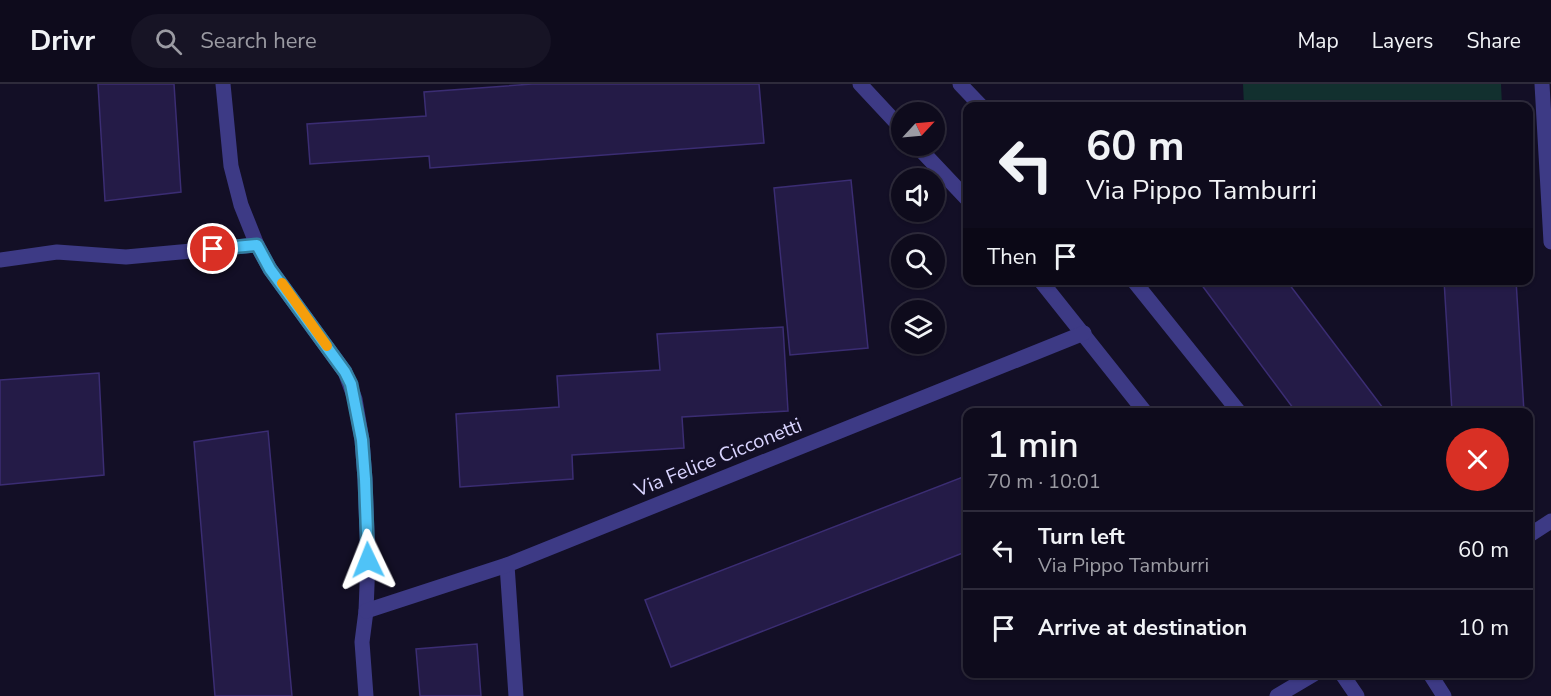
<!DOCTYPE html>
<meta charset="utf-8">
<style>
:root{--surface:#0e0b1c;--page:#171425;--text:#f1f3f6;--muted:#9b9ba3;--line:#2e2b3b}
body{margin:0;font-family:"Nunito Sans",sans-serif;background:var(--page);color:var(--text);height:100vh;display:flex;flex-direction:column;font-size:22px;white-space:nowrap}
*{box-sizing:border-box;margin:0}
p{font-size:20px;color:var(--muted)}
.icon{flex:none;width:33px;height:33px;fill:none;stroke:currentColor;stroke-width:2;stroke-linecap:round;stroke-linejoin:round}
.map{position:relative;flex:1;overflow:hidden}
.panel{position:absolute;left:963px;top:324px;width:570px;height:270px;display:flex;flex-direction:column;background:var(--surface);border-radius:12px;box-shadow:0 2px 4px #0004,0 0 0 2px var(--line)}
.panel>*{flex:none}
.hud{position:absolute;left:963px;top:18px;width:570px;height:183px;border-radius:12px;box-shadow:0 2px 4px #0004,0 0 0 2px var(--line);background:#0e0b1c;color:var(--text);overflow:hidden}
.needle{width:39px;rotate:64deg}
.fabs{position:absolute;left:891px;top:18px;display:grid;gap:12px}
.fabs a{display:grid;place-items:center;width:54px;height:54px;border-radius:50%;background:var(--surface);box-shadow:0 2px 4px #0004,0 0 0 2px var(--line);font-size:30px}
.pin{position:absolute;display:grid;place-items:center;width:51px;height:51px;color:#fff;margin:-26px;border:3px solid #fff;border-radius:50%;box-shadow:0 2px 6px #0007}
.me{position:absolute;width:66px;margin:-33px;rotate:358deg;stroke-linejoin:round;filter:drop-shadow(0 0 4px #0008)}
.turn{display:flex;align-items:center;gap:21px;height:126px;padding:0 24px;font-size:27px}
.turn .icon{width:78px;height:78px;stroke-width:2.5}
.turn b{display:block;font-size:42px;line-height:51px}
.then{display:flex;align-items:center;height:57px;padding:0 24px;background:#0003;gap:12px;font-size:22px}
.round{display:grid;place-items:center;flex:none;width:63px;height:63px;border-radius:32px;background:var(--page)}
.headline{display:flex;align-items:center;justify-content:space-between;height:102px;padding:0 24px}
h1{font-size:36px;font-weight:600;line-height:45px}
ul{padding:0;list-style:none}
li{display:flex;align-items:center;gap:18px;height:78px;padding:0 24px;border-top:2px solid var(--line)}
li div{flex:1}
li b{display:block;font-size:22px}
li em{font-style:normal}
header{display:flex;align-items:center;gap:36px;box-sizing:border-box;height:84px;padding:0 30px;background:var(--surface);border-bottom:2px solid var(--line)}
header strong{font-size:28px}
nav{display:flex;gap:33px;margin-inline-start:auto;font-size:21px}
.search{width:420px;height:54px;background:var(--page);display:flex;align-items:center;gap:15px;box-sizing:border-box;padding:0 21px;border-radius:33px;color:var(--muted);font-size:22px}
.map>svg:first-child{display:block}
.green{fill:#12302f}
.building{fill:#241b47;stroke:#3b2d73;stroke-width:1.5}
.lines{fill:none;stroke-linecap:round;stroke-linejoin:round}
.minor{stroke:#3d3a85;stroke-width:15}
.route-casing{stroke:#337fa1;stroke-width:15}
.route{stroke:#4fc3f7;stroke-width:10}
.slow{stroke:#f59e0b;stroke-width:10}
.labels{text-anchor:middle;stroke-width:6;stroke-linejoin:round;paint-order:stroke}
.street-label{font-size:20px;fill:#d9d4ff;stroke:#130f26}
</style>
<header>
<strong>Drivr</strong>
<div class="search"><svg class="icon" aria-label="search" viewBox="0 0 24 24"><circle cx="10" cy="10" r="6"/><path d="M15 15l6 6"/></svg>Search here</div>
<nav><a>Map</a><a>Layers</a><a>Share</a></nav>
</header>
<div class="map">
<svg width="1551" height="612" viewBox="0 0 1551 612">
<rect width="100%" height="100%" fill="#130f26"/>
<!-- green -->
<path class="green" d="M1243 0H1501L1502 22H1244Z"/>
<!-- building -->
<g class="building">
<path d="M98 0H174L181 108 105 117Z"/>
<path d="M532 0H759L764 59 430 84 429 72 310 80 307 40 426 32 424 8Z"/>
<path d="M851 96 868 264 790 271 774 104Z"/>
<path d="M1198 196H1286L1386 328H1296Z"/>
<path d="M1444 196H1516L1524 328H1452Z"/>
<path d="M783 243 788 327 682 333 684 364 572 371 573 395 460 403 456 330 559 323 557 292 660 286 657 250Z"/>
<path d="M99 289 104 391 0 401V296Z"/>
<path d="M268 347 292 612H215L194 358Z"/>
<path d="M968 391V467L671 583 645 516Z"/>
<path d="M477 560 481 612H420L416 565Z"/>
</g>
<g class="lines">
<!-- minor -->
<g class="minor">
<path d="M223 0 231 82 241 121 257 161 270 185 345 288 355 315 362 356 365 395 368 476 366 527 362 558 366 612"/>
<path d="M860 0 902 45"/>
<path d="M960 0 981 22"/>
<path d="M1542 0 1551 158"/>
<path d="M917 62 968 116"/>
<path d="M0 176 57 168 126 173 257 161"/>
<path d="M1040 196 1145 328"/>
<path d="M1133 196 1239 328"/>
<path d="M1528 452 1551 437"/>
<path d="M507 481 516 612"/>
<path d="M366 527 507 481 1084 249"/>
<path d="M1342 590 1357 612"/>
<path d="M1430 590 1444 612"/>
<path d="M1277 612 1314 590"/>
</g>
</g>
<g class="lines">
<defs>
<path id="route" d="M213 165 257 161 270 185 345 288 351 300 362 356 365 395 368 476"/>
</defs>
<!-- route casing -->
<use href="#route" class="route-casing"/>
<!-- route -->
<use href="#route" class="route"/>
<!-- slow -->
<path class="slow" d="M282 199 327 262"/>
</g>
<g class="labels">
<!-- street labels -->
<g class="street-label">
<text transform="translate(718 373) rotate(-22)" y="7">Via Felice Cicconetti</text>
</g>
</g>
</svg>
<div class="fabs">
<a><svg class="needle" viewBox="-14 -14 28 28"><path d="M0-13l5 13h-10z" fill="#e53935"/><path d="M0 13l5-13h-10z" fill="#9b9ba3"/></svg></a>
<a><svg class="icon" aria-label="sound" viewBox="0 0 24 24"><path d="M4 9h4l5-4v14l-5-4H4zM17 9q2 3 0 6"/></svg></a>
<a><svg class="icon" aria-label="search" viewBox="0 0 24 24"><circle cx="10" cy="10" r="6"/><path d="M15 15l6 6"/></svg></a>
<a><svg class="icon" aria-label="layers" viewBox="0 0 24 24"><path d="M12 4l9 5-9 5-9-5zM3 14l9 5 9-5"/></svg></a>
</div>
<div class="pin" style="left:213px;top:165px;background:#d93025"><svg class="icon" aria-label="arrive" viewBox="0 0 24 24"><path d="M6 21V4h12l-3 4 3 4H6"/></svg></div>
<svg class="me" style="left:368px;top:476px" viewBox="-20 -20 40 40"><path d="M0-17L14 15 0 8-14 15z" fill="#4fc3f7" stroke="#fff" stroke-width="4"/></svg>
<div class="hud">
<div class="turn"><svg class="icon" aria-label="left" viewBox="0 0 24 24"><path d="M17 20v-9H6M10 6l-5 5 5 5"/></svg><div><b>60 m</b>Via Pippo Tamburri</div></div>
<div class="then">Then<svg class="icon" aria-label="arrive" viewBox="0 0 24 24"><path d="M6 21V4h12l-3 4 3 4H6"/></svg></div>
</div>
<section class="panel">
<div class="headline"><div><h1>1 min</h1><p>70 m · 10:01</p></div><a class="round" style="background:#d93025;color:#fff"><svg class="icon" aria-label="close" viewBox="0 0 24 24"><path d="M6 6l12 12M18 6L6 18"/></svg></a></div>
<ul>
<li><svg class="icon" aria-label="left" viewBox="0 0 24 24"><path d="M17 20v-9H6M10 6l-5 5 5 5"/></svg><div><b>Turn left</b><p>Via Pippo Tamburri</p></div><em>60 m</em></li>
<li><svg class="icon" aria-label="arrive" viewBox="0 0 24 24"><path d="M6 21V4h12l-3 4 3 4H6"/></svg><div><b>Arrive at destination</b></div><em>10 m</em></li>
</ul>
</section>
</div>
